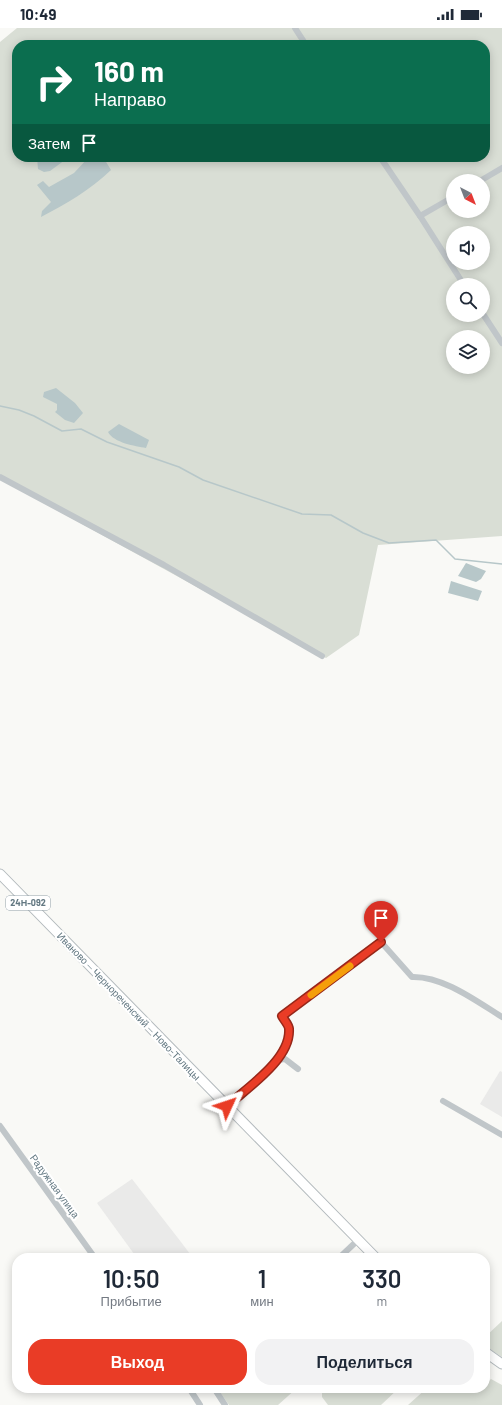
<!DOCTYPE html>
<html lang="ru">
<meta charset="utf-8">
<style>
:root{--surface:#fff;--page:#f2f2f3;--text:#1f2937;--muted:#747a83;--accent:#e93c26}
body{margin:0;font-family:Barlow,sans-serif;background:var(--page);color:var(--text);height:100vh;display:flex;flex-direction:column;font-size:15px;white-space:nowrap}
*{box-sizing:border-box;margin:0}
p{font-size:13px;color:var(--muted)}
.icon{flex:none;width:22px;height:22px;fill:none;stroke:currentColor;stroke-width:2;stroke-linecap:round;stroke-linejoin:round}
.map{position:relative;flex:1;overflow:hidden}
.details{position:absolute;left:12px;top:1225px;width:478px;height:140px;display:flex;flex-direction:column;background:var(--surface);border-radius:16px;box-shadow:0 2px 10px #0003}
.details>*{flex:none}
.banner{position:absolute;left:12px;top:12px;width:478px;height:122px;border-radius:16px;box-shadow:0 2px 10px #0003;background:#0b6e4f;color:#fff;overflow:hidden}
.needle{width:26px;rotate:138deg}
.fabs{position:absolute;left:446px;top:146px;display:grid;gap:8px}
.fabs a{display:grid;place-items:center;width:44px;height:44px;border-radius:50%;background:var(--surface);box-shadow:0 2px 10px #0003;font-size:20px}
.pin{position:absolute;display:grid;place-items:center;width:34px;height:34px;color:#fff;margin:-41px -17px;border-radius:50% 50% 50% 0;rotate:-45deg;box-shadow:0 0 4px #0007}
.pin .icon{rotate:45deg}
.me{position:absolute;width:44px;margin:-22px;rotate:48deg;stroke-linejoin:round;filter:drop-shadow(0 0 3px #0008)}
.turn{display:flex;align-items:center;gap:14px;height:84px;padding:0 16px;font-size:18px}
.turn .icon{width:52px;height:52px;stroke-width:2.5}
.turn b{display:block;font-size:28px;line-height:34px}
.then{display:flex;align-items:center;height:38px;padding:0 16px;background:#0003;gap:8px;font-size:15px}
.eta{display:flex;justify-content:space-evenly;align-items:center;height:68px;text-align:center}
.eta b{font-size:24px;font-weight:600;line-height:28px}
.button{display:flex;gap:8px;margin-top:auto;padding:8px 16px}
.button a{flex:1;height:46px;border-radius:16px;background:var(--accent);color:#fff;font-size:16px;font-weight:600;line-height:46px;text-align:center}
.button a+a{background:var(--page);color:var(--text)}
.status{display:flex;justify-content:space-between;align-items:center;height:28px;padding:0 20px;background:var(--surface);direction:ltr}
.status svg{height:11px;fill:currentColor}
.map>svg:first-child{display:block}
.built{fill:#eaeae9}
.green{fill:#d9ded5;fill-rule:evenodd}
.water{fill:#b7c7c9}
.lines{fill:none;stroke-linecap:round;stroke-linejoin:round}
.stream{stroke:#b7c7c9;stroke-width:1.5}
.primary-casing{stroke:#b3babd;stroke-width:11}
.minor{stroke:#c0c6c9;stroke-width:6}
.primary{stroke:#fff;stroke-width:9}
.route-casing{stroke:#972719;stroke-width:10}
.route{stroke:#e93c26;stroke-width:7}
.slow{stroke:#f59e0b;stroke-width:7}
.labels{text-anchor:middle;stroke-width:4;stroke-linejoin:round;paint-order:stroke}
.shield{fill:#fff;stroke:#92a0a8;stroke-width:1}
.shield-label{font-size:9px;font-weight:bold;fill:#637882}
.street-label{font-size:10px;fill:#637882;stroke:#fff}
</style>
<div class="status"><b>10:49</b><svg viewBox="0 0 49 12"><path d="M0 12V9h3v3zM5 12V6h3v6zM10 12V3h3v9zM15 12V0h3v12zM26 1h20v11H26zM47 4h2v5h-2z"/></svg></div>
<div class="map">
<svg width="502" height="1377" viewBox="0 0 502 1377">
<rect width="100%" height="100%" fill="#f9f9f6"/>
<!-- built -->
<g class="built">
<path d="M500 1043 502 1044V1089L480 1076Z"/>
<path d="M132 1151 181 1214 193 1230H137L97 1175Z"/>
</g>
<!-- green -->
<g class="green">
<path d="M17 0H502V508L378 517 359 607 326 630 0 451V14ZM17 17H485V129H17ZM453 153H483V183H453ZM453 205H483V235H453ZM453 257H483V287H453ZM453 309H483V339H453Z"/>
<path d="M502 1293V1329L485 1318V1309Z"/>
<path d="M491 1351 502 1357V1377H408L427 1360H473L477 1364 481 1360H485V1356Z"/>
<path d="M217 1360H297L278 1377H229Z"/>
<path d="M322 1360H399L381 1377H328L322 1369Z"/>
</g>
<!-- water -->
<g class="water">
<path d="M37 129H69L50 143 44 144 38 141Z"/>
<path d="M89 129H103L111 142C90 162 66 176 41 189L42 183 51 174 37 157 43 153 49 159 74 145Z"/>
<path d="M56 360 75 375 83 385 74 395 65 392 55 384 57 382V376L43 369 44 364Z"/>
<path d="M119 396 149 412 146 420C135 418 114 415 108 404Z"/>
<path d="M466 535 486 543 481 551 476 554 458 548Z"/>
<path d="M451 553 482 563 478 573 448 565Z"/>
</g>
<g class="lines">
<!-- stream -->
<path class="stream" d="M0 378 19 382 34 388 62 403 81 401 107 414 179 439 203 452 302 486 331 487 363 505 389 515 436 512 455 531 502 536"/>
<defs>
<g id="primary">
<path d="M0 846 376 1230"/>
<path d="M485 1324 502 1336"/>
</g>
</defs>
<!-- primary casing -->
<use href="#primary" class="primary-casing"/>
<!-- minor -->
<g class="minor">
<path d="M295 0 306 17"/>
<path d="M380 129 420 188 453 169"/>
<path d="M480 153 502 140"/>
<path d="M420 188 464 257"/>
<path d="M483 286 502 315"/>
<path d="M0 449 164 537 322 628"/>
<path d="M278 1032 287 1014 289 1000 282 988 381 914 412 949C443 948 476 973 502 989"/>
<path d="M443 1073 502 1107"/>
<path d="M227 1078 278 1032 285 1031 298 1041"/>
<path d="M0 1098 95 1230"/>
<path d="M339 1230 358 1212"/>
<path d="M189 1360 200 1377"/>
<path d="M214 1360 225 1377"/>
</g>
<!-- primary -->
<use href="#primary" class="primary"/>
</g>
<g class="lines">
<defs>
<path id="route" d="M227 1078C247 1060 291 1031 289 1001 289 997 284 992 282 988L381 914"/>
</defs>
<!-- route casing -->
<use href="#route" class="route-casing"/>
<!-- route -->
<use href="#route" class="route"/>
<!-- slow -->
<path class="slow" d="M311 967 350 938"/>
</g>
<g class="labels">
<!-- shield labels -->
<rect class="shield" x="6" y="868" width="44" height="14" rx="3"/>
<g class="shield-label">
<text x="28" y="878">24Н-092</text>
</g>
<!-- street labels -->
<g class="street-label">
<text transform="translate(129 978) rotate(46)" y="4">Иваново — Чернореченский — Ново-Талицы</text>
<text transform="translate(55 1158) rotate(54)" y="4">Радужная улица</text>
</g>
</g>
</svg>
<div class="fabs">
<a><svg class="needle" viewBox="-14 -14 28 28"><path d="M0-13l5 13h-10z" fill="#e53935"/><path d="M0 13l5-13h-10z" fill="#747a83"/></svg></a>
<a><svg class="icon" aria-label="sound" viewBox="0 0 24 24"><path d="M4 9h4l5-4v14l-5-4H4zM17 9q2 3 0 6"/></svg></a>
<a><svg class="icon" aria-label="search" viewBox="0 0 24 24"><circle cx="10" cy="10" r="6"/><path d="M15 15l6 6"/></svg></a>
<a><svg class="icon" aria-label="layers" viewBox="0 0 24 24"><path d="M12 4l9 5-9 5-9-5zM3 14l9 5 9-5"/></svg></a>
</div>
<div class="pin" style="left:381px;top:914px;background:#d93025"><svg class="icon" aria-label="arrive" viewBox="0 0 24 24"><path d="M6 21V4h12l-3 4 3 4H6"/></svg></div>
<svg class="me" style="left:227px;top:1078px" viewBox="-20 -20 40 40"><path d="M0-17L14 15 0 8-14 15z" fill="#e93c26" stroke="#fff" stroke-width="4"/></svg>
<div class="banner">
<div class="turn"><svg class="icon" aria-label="right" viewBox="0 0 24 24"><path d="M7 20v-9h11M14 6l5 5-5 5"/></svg><div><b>160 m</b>Направо</div></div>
<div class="then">Затем<svg class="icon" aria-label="arrive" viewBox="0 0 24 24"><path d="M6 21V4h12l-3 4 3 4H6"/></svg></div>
</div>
<section class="details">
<div class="eta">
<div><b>10:50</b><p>Прибытие</p></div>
<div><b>1</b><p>мин</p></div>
<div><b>330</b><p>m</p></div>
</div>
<div class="button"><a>Выход</a><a>Поделиться</a></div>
</section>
</div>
